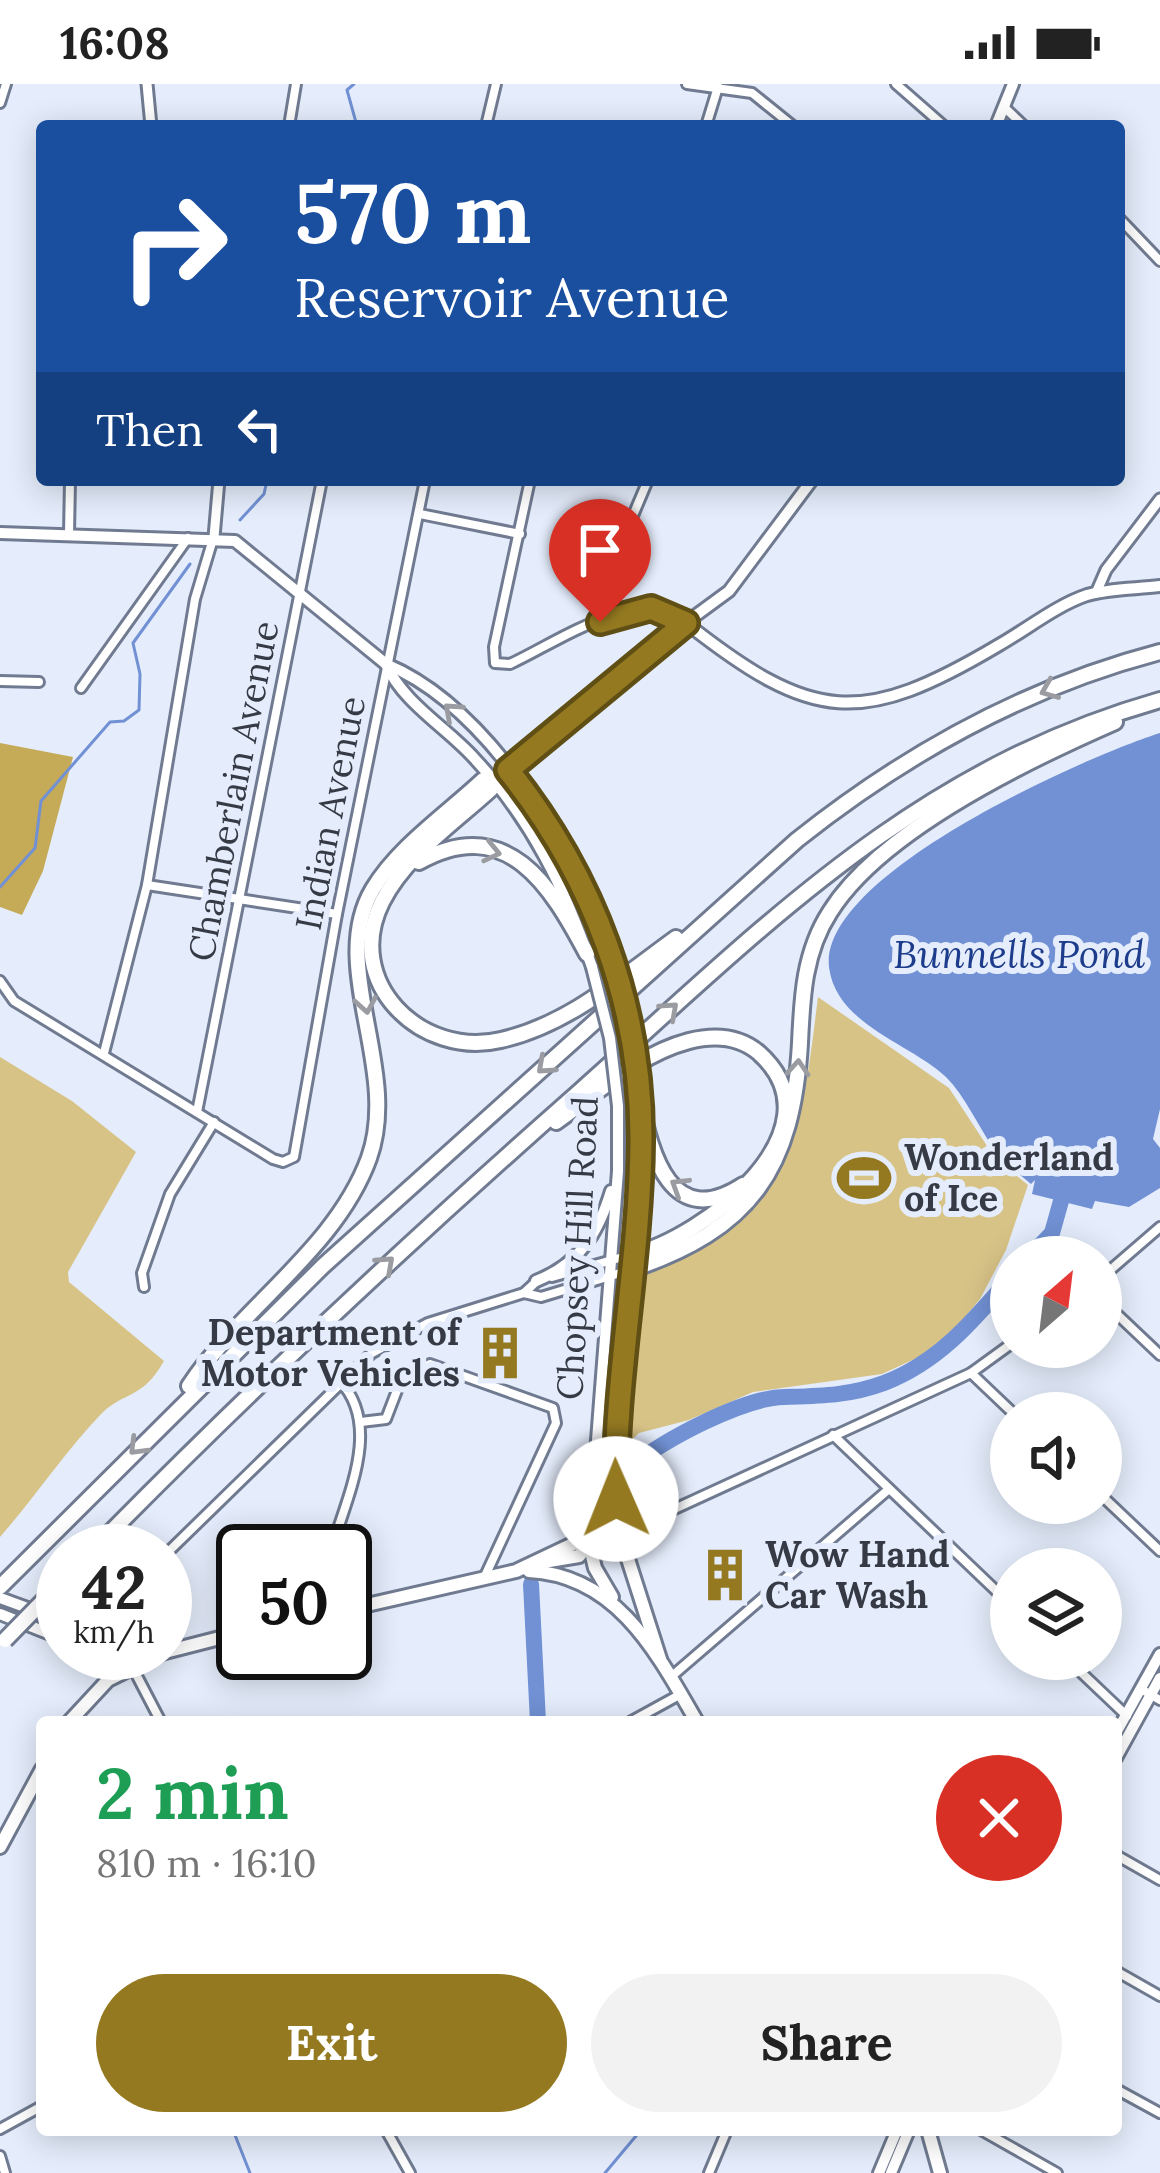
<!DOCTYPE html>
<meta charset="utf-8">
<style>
:root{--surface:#fff;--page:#f2f2f2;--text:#222;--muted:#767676;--accent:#947920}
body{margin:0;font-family:Lora,serif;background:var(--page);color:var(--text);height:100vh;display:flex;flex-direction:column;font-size:45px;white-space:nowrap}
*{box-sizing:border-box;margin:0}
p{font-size:39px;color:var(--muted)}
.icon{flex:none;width:66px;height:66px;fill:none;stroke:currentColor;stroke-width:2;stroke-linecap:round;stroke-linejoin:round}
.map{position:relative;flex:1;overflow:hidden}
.panel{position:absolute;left:36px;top:1632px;width:1086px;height:420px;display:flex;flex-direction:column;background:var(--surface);border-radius:12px;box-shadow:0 6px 30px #0003}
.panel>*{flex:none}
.guide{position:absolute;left:36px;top:36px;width:1089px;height:366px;border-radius:12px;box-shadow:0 6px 30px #0003;background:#1a4fa0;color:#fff;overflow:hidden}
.needle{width:78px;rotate:28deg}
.fabs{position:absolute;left:990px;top:1152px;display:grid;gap:24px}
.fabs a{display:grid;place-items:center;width:132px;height:132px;border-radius:50%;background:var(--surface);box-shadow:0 6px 30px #0003;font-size:60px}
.speed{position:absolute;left:36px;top:1440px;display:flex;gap:24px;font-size:60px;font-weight:700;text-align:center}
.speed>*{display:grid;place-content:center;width:156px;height:156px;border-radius:50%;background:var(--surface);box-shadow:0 6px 30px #0003;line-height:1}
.speed small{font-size:30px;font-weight:400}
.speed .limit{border:6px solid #111;border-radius:18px;background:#fff;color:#111}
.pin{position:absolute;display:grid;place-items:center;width:102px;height:102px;color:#fff;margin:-123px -51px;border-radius:50% 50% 50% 0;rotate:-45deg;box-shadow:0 0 12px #0007}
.pin .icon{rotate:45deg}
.me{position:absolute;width:132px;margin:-66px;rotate:359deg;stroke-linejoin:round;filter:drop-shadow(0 0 9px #0008)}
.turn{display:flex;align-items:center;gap:42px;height:252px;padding:0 60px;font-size:54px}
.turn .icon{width:156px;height:156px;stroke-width:2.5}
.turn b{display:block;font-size:84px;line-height:102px}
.then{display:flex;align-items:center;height:114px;padding:0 60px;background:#0003;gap:24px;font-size:45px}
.round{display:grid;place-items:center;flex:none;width:126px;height:126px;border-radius:63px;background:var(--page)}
.overview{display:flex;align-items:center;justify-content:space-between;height:204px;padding:0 60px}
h1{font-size:72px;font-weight:700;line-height:90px;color:#1e9e55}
.action{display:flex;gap:24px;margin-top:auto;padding:24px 60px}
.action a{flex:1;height:138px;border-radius:72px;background:var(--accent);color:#fff;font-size:48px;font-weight:700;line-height:138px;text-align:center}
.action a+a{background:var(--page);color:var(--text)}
.status{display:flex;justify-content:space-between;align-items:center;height:84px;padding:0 60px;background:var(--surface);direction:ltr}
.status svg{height:33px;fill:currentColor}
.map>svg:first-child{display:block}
.green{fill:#d8c387}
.forest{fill:#c5aa58}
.water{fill:#7191d4}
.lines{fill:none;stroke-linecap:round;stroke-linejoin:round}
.stream{stroke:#7191d4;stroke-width:3}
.river{stroke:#7191d4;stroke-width:16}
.minor-casing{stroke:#707b91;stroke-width:14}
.tertiary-casing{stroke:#707b91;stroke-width:15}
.secondary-casing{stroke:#707b91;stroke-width:16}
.primary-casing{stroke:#707b91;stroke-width:18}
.motorway-casing{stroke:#707b91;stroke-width:20}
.minor{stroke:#fff;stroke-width:8}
.tertiary{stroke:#fff;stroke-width:9}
.secondary{stroke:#fff;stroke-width:10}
.primary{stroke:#fff;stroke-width:12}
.motorway{stroke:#fff;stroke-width:14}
.secondary-bridge-casing{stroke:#707b91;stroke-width:16;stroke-linecap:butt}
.motorway-bridge-casing{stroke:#707b91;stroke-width:20;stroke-linecap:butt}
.secondary-bridge{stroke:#fff;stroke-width:10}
.motorway-bridge{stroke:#fff;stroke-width:14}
.oneway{stroke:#9a9ca2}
.route-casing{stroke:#604f15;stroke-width:30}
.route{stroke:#947920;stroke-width:21}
.labels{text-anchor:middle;stroke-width:12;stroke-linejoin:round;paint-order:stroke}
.street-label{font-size:36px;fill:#353a44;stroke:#e5edfc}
.poi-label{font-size:36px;font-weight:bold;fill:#353a44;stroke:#e5edfc;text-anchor:start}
.water-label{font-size:39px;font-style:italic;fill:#1d3d8c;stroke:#e5edfc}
</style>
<div class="status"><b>16:08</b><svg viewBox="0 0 49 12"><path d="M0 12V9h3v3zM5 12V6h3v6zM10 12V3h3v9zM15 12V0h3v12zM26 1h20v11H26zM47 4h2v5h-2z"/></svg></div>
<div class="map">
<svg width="1160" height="2089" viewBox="0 0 1160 2089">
<rect width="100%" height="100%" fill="#e5edfc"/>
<!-- green -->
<g class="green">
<path d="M818 913 949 1004 995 1074 1028 1101 1006 1166 980 1215 955 1245 919 1273 882 1290 753 1308 689 1336 639 1349 621 1366 630 1178C658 1166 691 1157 716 1141 803 1086 806 1005 818 913Z"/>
<path d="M0 973 72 1017 136 1068 68 1188 69 1198 164 1277C142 1316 124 1307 101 1330 65 1368 35 1413 0 1453Z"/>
</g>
<!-- forest -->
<path class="forest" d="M0 659 73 673 43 787 22 831 0 823Z"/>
<!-- water -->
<path class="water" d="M1160 649V1025L1153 1055 1160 1064V1104L1129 1123 1095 1117 1092 1125 1032 1110 1035 1096 1031 1100C1017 1088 1002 1077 992 1062 977 1040 965 1012 946 993 910 959 836 941 829 883 819 790 1087 672 1160 649Z"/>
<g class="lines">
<!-- stream -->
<g class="stream">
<path d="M354 0 347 6 357 42"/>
<path d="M240 436 264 410 267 396"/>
<path d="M0 803 35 764 41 717 110 638 124 637 139 626 140 590 133 559 190 480"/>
<path d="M42 1828V1836"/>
<path d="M233 2046 250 2089"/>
<path d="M605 2089 641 2046"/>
</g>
<!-- river -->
<g class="river">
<path d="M1029 1173 1052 1149 1061 1117"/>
<path d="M632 1382C664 1356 742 1314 784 1313 819 1312 849 1312 884 1299 939 1278 974 1236 1011 1193"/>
<path d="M531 1500 538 1638"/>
</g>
<defs>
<g id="minor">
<path d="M687 0 752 9 793 42"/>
<path d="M896 0 944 42"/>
<path d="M0 19 6 0"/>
<path d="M1004 23 1024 42"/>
<path d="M289 42 296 0"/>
<path d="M486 42 496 0"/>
<path d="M706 42 718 3"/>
<path d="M1119 134 1160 177"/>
<path d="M530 396 494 563 495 579 510 580C560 557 633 502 686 539"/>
<path d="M420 430 520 450"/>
<path d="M69 450 70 396"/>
<path d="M600 538 605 498 648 396"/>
<path d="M0 597 39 598"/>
<path d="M81 604 188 454"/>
<path d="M147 801 337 830"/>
<path d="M0 897 14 917 273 1075 283 1078 294 1073 337 830 425 396"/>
<path d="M104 969 147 801 195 515 213 455"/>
<path d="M197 1028 322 396"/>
<path d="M552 1193 630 1171"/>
<path d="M1101 1194 1160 1143"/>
<path d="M144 1203 142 1189 170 1110 214 1038"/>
<path d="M524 1209 541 1213 630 1186"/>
<path d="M1101 1215 1160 1271"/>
<path d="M971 1289 1013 1329"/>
<path d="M361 1338 386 1335 401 1296 430 1280 553 1324 556 1339 485 1492"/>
<path d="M833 1351 1011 1521"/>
<path d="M1101 1411 1160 1467"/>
<path d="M620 1450 971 1289 1011 1260"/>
<path d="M331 1467C346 1414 383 1343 340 1297"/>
<path d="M165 1471 372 1269 428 1239 524 1209 537 1197"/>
<path d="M133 1569 137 1592 161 1638"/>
<path d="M1067 1575 1127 1632"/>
<path d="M672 1592 889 1405"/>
<path d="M1141 1605 1160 1616"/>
<path d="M630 1638 681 1610"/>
<path d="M1116 1771 1160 1796"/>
<path d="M1116 1887 1160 1912"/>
<path d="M1116 2005 1160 2029"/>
<path d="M0 2045 42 2022"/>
<path d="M386 2046 410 2089"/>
<path d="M981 2046 1057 2089"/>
<path d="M0 2072 5 2089"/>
<path d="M709 2089 727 2046"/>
</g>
<g id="tertiary">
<path d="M147 0 151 42"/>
<path d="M214 453 219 396"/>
<path d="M1096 509 1106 486 1160 415"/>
</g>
<g id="secondary">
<path d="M996 42 1013 0"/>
<path d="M0 449 235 457 386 580C489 623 576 768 611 870"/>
<path d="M686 539C813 639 861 643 999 561 1027 545 1057 521 1087 511 1110 504 1137 505 1160 502"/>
<path d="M386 580C403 619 446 643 474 674 532 736 565 805 592 883"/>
<path d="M506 688 635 576 729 507 812 396"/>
<path d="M536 1197C579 1180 598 1150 611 1107"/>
<path d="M620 1450 615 1338 641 1035"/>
<path d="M589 1459 618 1087V1022"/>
<path d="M0 1514 63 1537"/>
<path d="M0 1530 63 1555"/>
<path d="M98 1569 132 1581"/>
<path d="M1116 1649 1160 1570"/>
<path d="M1116 1674 1160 1594"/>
<path d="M879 2089 897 2046"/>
<path d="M891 2089 909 2046"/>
</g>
<g id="primary">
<path d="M589 1459 595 1484 612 1513"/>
<path d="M543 1478 579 1472 589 1459"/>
<path d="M529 1487C617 1491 657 1569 697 1638"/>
<path d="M345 1526 516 1487 573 1460 620 1450 660 1575"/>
<path d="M165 1568 243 1548"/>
<path d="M69 1638 108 1596 162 1569"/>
<path d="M0 1763 42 1685"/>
<path d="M928 2046 940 2089"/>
</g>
<g id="motorway">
<path d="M493 696 491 705C454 739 405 772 382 818 342 898 421 975 501 956 568 941 622 893 676 854"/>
<path d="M419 778C507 729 551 802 587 870"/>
<path d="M640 1017C651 1070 671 1148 743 1101"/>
<path d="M556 1038C597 1009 639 970 689 957 713 951 739 952 759 969 845 1046 702 1155 631 1171"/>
<path d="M630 1186C751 1146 793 1085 800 959 802 913 804 868 830 828 881 746 1028 676 1115 638"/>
<path d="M189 1302C241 1223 336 1165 369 1074 401 985 327 882 373 805 398 763 448 729 483 696H493"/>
<path d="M92 1467C249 1307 412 1155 580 1007 765 842 914 686 1160 616"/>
<path d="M0 1503 323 1182 797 756C905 670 1026 603 1160 568"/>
<path d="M47 1513 63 1496"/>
</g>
</defs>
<!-- minor casing -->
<use href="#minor" class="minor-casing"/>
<!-- tertiary casing -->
<use href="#tertiary" class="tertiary-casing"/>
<!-- secondary casing -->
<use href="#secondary" class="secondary-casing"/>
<!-- primary casing -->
<use href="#primary" class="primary-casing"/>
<!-- motorway casing -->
<use href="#motorway" class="motorway-casing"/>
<!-- minor -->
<use href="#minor" class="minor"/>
<!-- tertiary -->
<use href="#tertiary" class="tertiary"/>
<!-- secondary -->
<use href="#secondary" class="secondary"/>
<!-- primary -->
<use href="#primary" class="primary"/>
<!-- motorway -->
<use href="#motorway" class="motorway"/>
<defs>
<g id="secondary-bridge">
<path d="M611 870 639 1007"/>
<path d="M592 883 610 954 618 1022"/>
</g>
<path id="motorway-bridge" d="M5 1556 47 1513"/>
</defs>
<!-- secondary-bridge casing -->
<use href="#secondary-bridge" class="secondary-bridge-casing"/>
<!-- motorway-bridge casing -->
<use href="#motorway-bridge" class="motorway-bridge-casing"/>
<!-- secondary-bridge -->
<use href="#secondary-bridge" class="secondary-bridge"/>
<!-- motorway-bridge -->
<use href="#motorway-bridge" class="motorway-bridge"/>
</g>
<!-- one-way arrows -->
<defs><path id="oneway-chevron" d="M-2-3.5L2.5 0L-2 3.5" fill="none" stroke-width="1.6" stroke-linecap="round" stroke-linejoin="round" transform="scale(3)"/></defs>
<g class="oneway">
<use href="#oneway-chevron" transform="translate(1049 606) rotate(158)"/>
<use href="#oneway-chevron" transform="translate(452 627) rotate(-138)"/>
<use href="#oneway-chevron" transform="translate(492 768) rotate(13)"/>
<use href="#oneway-chevron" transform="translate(366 921) rotate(80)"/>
<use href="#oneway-chevron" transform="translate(670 926) rotate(-42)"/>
<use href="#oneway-chevron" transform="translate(545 982) rotate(138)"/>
<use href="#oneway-chevron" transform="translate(798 984) rotate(-86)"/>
<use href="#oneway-chevron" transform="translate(679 1102) rotate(-148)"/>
<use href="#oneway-chevron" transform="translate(386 1180) rotate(-42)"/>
<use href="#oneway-chevron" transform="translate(137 1363) rotate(135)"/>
</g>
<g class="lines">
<defs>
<path id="route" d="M600 538 651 524 686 539 508 686C593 792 642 922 641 1058 640 1178 614 1295 616 1415"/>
</defs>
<!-- route casing -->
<use href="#route" class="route-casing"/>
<!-- route -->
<use href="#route" class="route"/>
</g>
<!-- icons -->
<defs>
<symbol id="stadium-bare" viewBox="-9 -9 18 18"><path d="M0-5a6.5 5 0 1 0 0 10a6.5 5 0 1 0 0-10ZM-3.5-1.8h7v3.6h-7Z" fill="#947920" stroke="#e5edfc" stroke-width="2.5" paint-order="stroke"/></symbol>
<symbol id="building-bare" viewBox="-9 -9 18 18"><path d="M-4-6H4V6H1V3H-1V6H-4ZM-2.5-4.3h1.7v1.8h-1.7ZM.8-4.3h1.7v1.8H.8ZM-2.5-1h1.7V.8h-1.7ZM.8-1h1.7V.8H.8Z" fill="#947920" stroke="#e5edfc" stroke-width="2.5" paint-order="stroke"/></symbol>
</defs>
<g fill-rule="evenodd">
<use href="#stadium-bare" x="826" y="1056" width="76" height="76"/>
<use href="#building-bare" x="462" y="1231" width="76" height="76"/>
<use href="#building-bare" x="687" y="1453" width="76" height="76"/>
</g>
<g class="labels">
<!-- street labels -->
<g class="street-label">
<text transform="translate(233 707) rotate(-79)" y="13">Chamberlain Avenue</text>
<text transform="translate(330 729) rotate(-79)" y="13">Indian Avenue</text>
<text transform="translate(577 1164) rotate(-87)" y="13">Chopsey Hill Road</text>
</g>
<!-- poi labels -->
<g class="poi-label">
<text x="904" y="1086">Wonderland<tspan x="904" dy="41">of Ice</tspan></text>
<text x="460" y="1261" text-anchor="end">Department of<tspan x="460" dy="41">Motor Vehicles</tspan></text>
<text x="765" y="1483">Wow Hand<tspan x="765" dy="41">Car Wash</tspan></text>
</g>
<!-- water labels -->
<g class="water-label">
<text x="1019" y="884">Bunnells Pond</text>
</g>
</g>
</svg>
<div class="fabs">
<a><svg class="needle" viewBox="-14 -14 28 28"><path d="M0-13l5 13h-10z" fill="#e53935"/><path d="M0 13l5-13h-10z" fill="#767676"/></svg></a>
<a><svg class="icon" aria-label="sound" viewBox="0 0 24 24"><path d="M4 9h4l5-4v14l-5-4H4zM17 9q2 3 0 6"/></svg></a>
<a><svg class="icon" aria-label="layers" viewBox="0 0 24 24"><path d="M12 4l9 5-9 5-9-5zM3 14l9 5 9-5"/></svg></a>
</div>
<div class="speed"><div>42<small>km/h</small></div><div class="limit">50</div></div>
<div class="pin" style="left:600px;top:538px;background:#d93025"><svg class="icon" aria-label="arrive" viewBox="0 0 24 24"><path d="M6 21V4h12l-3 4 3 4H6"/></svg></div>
<svg class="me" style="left:616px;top:1415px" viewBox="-20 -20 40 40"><circle r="19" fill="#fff"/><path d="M0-13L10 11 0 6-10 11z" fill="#947920"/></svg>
<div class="guide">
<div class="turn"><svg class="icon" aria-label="right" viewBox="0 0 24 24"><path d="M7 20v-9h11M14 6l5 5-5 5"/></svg><div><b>570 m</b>Reservoir Avenue</div></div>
<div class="then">Then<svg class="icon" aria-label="left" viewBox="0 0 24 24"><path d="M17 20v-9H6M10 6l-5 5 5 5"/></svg></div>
</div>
<section class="panel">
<div class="overview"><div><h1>2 min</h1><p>810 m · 16:10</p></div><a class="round" style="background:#d93025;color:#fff"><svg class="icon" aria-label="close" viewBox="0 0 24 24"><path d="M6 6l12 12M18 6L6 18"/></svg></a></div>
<div class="action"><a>Exit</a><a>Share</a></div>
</section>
</div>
